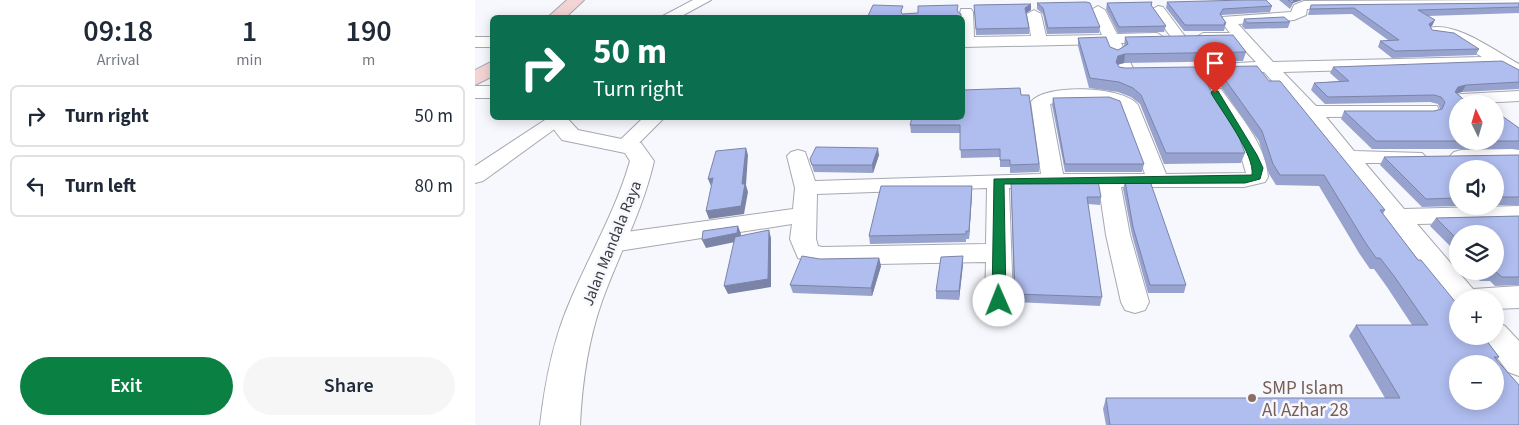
<!DOCTYPE html>
<meta charset="utf-8">
<style>
:root{--surface:#fff;--page:#f6f6f7;--text:#1f2937;--muted:#747a83;--line:#e0e1e3;--accent:#0b8043}
body{margin:0;font-family:"Source Sans 3",sans-serif;background:var(--page);color:var(--text);height:100vh;display:flex;flex-direction:column;font-size:19px;white-space:nowrap}
*{box-sizing:border-box;margin:0}
p{font-size:16px;color:var(--muted)}
.icon{flex:none;width:28px;height:28px;fill:none;stroke:currentColor;stroke-width:2;stroke-linecap:round;stroke-linejoin:round}
.map{position:relative;flex:1;overflow:hidden}
.drawer{display:flex;flex-direction:column;background:var(--surface);width:475px}
.drawer>*{flex:none}
.hud{position:absolute;left:15px;top:15px;width:475px;height:105px;border-radius:8px;box-shadow:0 2px 12px #0003;background:#0b6e4f;color:#fff;overflow:hidden}
.needle{width:32px;rotate:355deg}
.controls{position:absolute;left:974px;top:95px;display:grid;gap:10px}
.controls a{display:grid;place-items:center;width:55px;height:55px;border-radius:50%;background:var(--surface);box-shadow:0 2px 12px #0003;font-size:25px}
.pin{position:absolute;display:grid;place-items:center;width:42px;height:42px;color:#fff;margin:-51px -21px;border-radius:50% 50% 50% 0;rotate:-45deg;box-shadow:0 0 5px #0007}
.pin .icon{rotate:45deg}
.me{position:absolute;width:55px;margin:-28px;rotate:359deg;stroke-linejoin:round;filter:drop-shadow(0 0 4px #0008)}
.turn{display:flex;align-items:center;gap:18px;height:105px;padding:0 20px;font-size:22px}
.turn .icon{width:65px;height:65px;stroke-width:2.5}
.turn b{display:block;font-size:35px;line-height:42px}
.eta{display:flex;justify-content:space-evenly;align-items:center;height:85px;text-align:center}
.eta b{font-size:30px;font-weight:600;line-height:35px}
.button{display:flex;gap:10px;margin-top:auto;padding:10px 20px}
.button a{flex:1;height:58px;border-radius:30px;background:var(--accent);color:#fff;font-size:20px;font-weight:600;line-height:58px;text-align:center}
.button a+a{background:var(--page);color:var(--text)}
ul{padding:0;list-style:none}
li{display:flex;align-items:center;gap:15px;height:62px;margin:0 10px 8px;padding:0 10px;border:2px solid var(--line);border-radius:8px}
li div{flex:1}
li b{display:block;font-size:19px}
li em{font-style:normal}
main{display:flex;flex:1;min-height:0}
.map>svg:first-child{display:block}
.lines{fill:none;stroke-linecap:round;stroke-linejoin:round}
.minor-casing{stroke:#a6a8b0;stroke-width:2}
.tertiary-casing{stroke:#a6a8b0;stroke-width:2}
.secondary-casing{stroke:#a6a8b0;stroke-width:2}
.minor{fill:#fff;fill-rule:evenodd}
.tertiary{fill:#fff;fill-rule:evenodd}
.secondary{fill:#f2d4d4;fill-rule:evenodd}
.wall{fill:#97a3ce}
.shaded-wall{fill:#7b84a7}
.building{fill:#b0bdef;stroke:#7b84a7;fill-rule:evenodd}
.route{fill:#0b8043;stroke:#07532c}
.education-dot{fill:#8d6e63;stroke:#f7f8fe;stroke-width:2}
.labels{text-anchor:middle;stroke-width:5;stroke-linejoin:round;paint-order:stroke}
.street-label{font-size:16px;fill:#3a3b3f;stroke:#f7f8fe}
.near-education-label{font-size:19px;fill:#785e54;stroke:#f7f8fe;text-anchor:start}
</style>
<main>
<section class="drawer">
<div class="eta">
<div><b>09:18</b><p>Arrival</p></div>
<div><b>1</b><p>min</p></div>
<div><b>190</b><p>m</p></div>
</div>
<ul>
<li><svg class="icon" aria-label="right" viewBox="0 0 24 24"><path d="M7 20v-9h11M14 6l5 5-5 5"/></svg><div><b>Turn right</b></div><em>50 m</em></li>
<li><svg class="icon" aria-label="left" viewBox="0 0 24 24"><path d="M17 20v-9H6M10 6l-5 5 5 5"/></svg><div><b>Turn left</b></div><em>80 m</em></li>
</ul>
<div class="button"><a>Exit</a><a>Share</a></div>
</section>
<div class="map">
<svg width="1044" height="425" viewBox="0 0 1044 425">
<rect width="100%" height="100%" fill="#f7f8fe"/>
<g class="lines">
<defs>
<g id="minor">
<path d="M218 0H236L203 18H184Z"/>
<path d="M1044 0V7L832 9 831 15 819 20 763 24 798 62 1007 57 976 38 954 34 952 31 954 28C981 21 1020 51 1044 64V76L1023 66 808 72 841 106H962L964 110 962 114 955 116 851 117 879 151 947 153 951 157 947 161 940 163H890L929 209 1044 206V222L942 224 998 289 1044 286V308L1020 309V299H982V307L980 306 829 116 789 72H745L743 68 745 64 781 62 762 42 728 43 720 38 728 33H755L745 20 747 17 816 12 819 5 829 1Z"/>
<path d="M623 6 630 10 642 34 682 33 690 38 682 43H646L666 85 663 89H651L630 44 488 47V18H484L486 9H496L498 12 499 37 556 36 552 14 559 10 566 14 571 36 627 35 616 10Z"/>
<path d="M683 6 688 7 709 35 712 38 709 41H699L676 10Z"/>
<rect x="0" y="37" width="18" height="10"/>
<path d="M740 88 746 89C764 115 791 144 793 177L790 182 769 187H646L655 235 674 302 670 310 660 313 650 310 646 302 631 235 624 187 534 188 538 301 534 309 524 312 514 309 510 301 511 262 347 265 323 258 315 239 317 224 137 252 128 249 124 243 128 237 137 234 318 209 320 188 312 156 316 152 323 150 330 152 340 181 566 174 556 102C569 83 650 86 663 105L691 174 771 173 763 146 731 93 734 89ZM590 101C606 101 632 97 645 107L670 174H588L575 104ZM512 188 511 244 347 247 343 246 341 239 342 194Z"/>
<path d="M1044 91V101L984 104 978 99 981 95 987 94Z"/>
<path d="M73 118H90L92 120 8 181 0 183V166Z"/>
<path d="M168 118H189L157 150 150 152 143 150 140 146 143 142Z"/>
<path d="M1037 149 1044 150V160L986 162 979 160 975 156 979 152 986 150Z"/>
<path d="M1020 322 1030 326 1044 341V376L1033 372 1006 336H1020Z"/>
</g>
<g id="tertiary">
<rect x="0" y="86" width="18" height="12"/>
<path d="M70 118H92L103 130 166 143 179 161C168 210 144 254 127 301 113 341 107 383 105 425H65C70 382 78 339 96 299 116 252 141 210 155 161L150 153 87 140Z"/>
</g>
<g id="secondary">
<path d="M92 0H109L90 18H72Z"/>
<path d="M18 61V76L0 85V70Z"/>
</g>
</defs>
<!-- minor casing -->
<use href="#minor" class="minor-casing"/>
<!-- tertiary casing -->
<use href="#tertiary" class="tertiary-casing"/>
<!-- secondary casing -->
<use href="#secondary" class="secondary-casing"/>
<!-- minor -->
<use href="#minor" class="minor"/>
<!-- tertiary -->
<use href="#tertiary" class="tertiary"/>
<!-- secondary -->
<use href="#secondary" class="secondary"/>
</g>
<!-- wall -->
<g class="wall">
<path d="M804 0H827L818 3 815 9Z"/>
<path d="M677 2 676 6 691 26 689 32 643 33 631 9 632 3Z"/>
<path d="M692 2 797 6 795 12 747 15 746 16 751 23 749 31H709L691 8Z"/>
<path d="M562 3 625 27 624 33 572 34 568 14 562 9Z"/>
<path d="M1044 3V13L953 16 957 26 955 27 957 30 1004 49 1001 55 917 58 903 47 905 41 913 40 877 14 833 15 836 5Z"/>
<path d="M556 4V10L551 13 554 28V34L501 35 499 5Z"/>
<path d="M769 19 815 22 813 28 770 29 767 26Z"/>
<path d="M650 37 771 52 768 61 649 63 643 65 644 67 650 68 794 81 910 210 908 214 943 260 1024 357 1022 359 1044 425H631L628 409 631 398H910L874 336 881 325H937L912 287 899 269H895L884 253 844 186 801 185 794 174 784 141 746 87H734L770 153 766 163 689 164 665 104 656 97 643 92 614 88 603 46V38L635 47 643 50 649 46Z"/>
<path d="M858 67 1044 70V89L987 92 982 93 988 99 1044 128V149H897L866 119 869 111H959L965 109 963 104 955 102 850 104 836 90 839 83 864 81 855 73Z"/>
<path d="M546 95 564 164V172L535 173V167H525V157L486 158 485 133H436L435 125Z"/>
<path d="M578 98 669 164 667 172H590L577 105Z"/>
<path d="M404 155 398 173 339 172 335 159Z"/>
<path d="M1044 155V205H1020V169H982V206L947 207 905 165 909 157Z"/>
<path d="M650 181 711 285 709 293H673L657 235 648 189Z"/>
<path d="M536 182 626 197 625 205 613 204 627 297 625 306 539 302Z"/>
<path d="M497 194 494 239H491V242L395 244 394 236Z"/>
<path d="M1044 216V285L1020 286 1015 281H1005L995 271H1020L982 234V259L977 253 979 250 955 226 961 218Z"/>
<path d="M404 258 406 266 397 296 318 293 315 285 345 259Z"/>
<path d="M488 264 484 300 461 299V291Z"/>
</g>
<!-- shaded-wall -->
<g class="shaded-wall">
<path d="M819 0H827L818 3 815 9Z"/>
<path d="M556 4V10L550 14V8Z"/>
<path d="M960 20 957 26 950 30 954 24Z"/>
<path d="M650 54 649 63 641 65V62L643 56Z"/>
<path d="M736 78 734 87 732 84Z"/>
<path d="M991 85 987 92 980 94 983 87Z"/>
<path d="M271 148 273 155 271 185 273 192 269 214 234 219 231 211Z"/>
<path d="M403 148 404 155 398 173 397 165Z"/>
<path d="M238 178 236 186 233 179Z"/>
<path d="M497 186V194L494 239V231Z"/>
<path d="M263 226 266 234 265 241 231 248 227 240Z"/>
<path d="M294 230 296 238V287L253 294 249 286Z"/>
<path d="M488 256V264L484 300V291Z"/>
<path d="M404 258 406 266 397 296 396 288Z"/>
</g>
<!-- building -->
<g class="building">
<path d="M770 0H791L797 6 748 9 745 14 751 23H749L750 25H710L692 2Z"/>
<path d="M813 0H819L817 3Z"/>
<path d="M611 2 615 3 625 27 573 28 568 8 562 3Z"/>
<path d="M677 2 676 5 691 26 644 27 632 3Z"/>
<path d="M1044 3V7L943 10 960 20 954 24 957 30 979 33 1004 49 920 51 905 41 924 40 879 8 835 9 836 5Z"/>
<path d="M556 4 550 8 554 28 501 29 499 5Z"/>
<path d="M398 5 428 6 426 11 427 14 443 13V6L483 5 482 11 486 14V18H392Z"/>
<path d="M809 17 815 22 772 23 769 19Z"/>
<path d="M758 35 771 52 650 54 643 56 641 62 644 67 650 68 782 66 794 81H805L910 210H905L943 260H946L982 304V336H1008L1024 357H1019L1044 385V425H635L631 398H925L881 325H953L919 276 905 258H901L890 242 849 175H805L798 164 787 131 749 78H736L732 84 764 137 770 153H691L666 95 658 88 644 82 615 78 603 38 631 37 635 47 643 50 653 44 650 37ZM982 364H1020V401H982Z"/>
<path d="M1027 61 1044 70V82L991 85 983 87 980 92 988 99 1001 98 1009 104H982V141H995H901L869 111H959L967 109 970 102 966 97 959 95 853 97 839 83 874 81 858 67Z"/>
<path d="M545 88 546 95H554L564 164 535 165V160H525V149L485 150V125H435L437 118H488V90Z"/>
<path d="M634 97 645 101 669 164H590L578 98Z"/>
<path d="M1020 111 1044 128V141H1020Z"/>
<path d="M341 147 403 148 397 165H337L335 159Z"/>
<path d="M271 148 267 184H270L266 206 231 211 238 178 233 179 241 151Z"/>
<path d="M1043 155H1044V197H1020V169H982V198L951 199 909 157Z"/>
<path d="M623 181 626 197H612L627 297 540 294 536 182Z"/>
<path d="M650 181H675L711 285H675L658 227Z"/>
<path d="M406 186H497L494 231H491V234L394 236Z"/>
<path d="M1044 216V277H1027L1021 272 1011 273 1009 271H1020V234H982V239L961 218Z"/>
<path d="M263 226 262 233 227 240 228 231Z"/>
<path d="M294 230 293 279 249 286 260 237Z"/>
<path d="M327 256 345 259 404 258 396 288 315 285Z"/>
<path d="M488 256 484 291H461L466 257Z"/>
</g>
<!-- route -->
<path class="route" d="M737 91H743L782 155 788 168 785 179 770 183 529 184 531 301 524 306 519 304 517 301 519 179 777 175C780 155 747 112 736 93Z"/>
<!-- markers -->
<circle class="education-dot" cx="777" cy="398" r="5"/>
<g class="labels">
<!-- street labels -->
<g class="street-label">
<text transform="translate(136 243) rotate(-68)" y="6">Jalan Mandala Raya</text>
</g>
<!-- near-education labels -->
<g class="near-education-label">
<text x="787" y="394">SMP Islam<tspan x="787" dy="22">Al Azhar 28</tspan></text>
</g>
</g>
</svg>
<div class="controls">
<a><svg class="needle" viewBox="-14 -14 28 28"><path d="M0-13l5 13h-10z" fill="#e53935"/><path d="M0 13l5-13h-10z" fill="#747a83"/></svg></a>
<a><svg class="icon" aria-label="sound" viewBox="0 0 24 24"><path d="M4 9h4l5-4v14l-5-4H4zM17 9q2 3 0 6"/></svg></a>
<a><svg class="icon" aria-label="layers" viewBox="0 0 24 24"><path d="M12 4l9 5-9 5-9-5zM3 14l9 5 9-5"/></svg></a>
<a>+</a>
<a>−</a>
</div>
<div class="pin" style="left:740px;top:93px;background:#d93025"><svg class="icon" aria-label="arrive" viewBox="0 0 24 24"><path d="M6 21V4h12l-3 4 3 4H6"/></svg></div>
<svg class="me" style="left:524px;top:301px" viewBox="-20 -20 40 40"><circle r="19" fill="#fff"/><path d="M0-13L10 11 0 6-10 11z" fill="#0b8043"/></svg>
<div class="hud">
<div class="turn"><svg class="icon" aria-label="right" viewBox="0 0 24 24"><path d="M7 20v-9h11M14 6l5 5-5 5"/></svg><div><b>50 m</b>Turn right</div></div>
</div>
</div>
</main>
